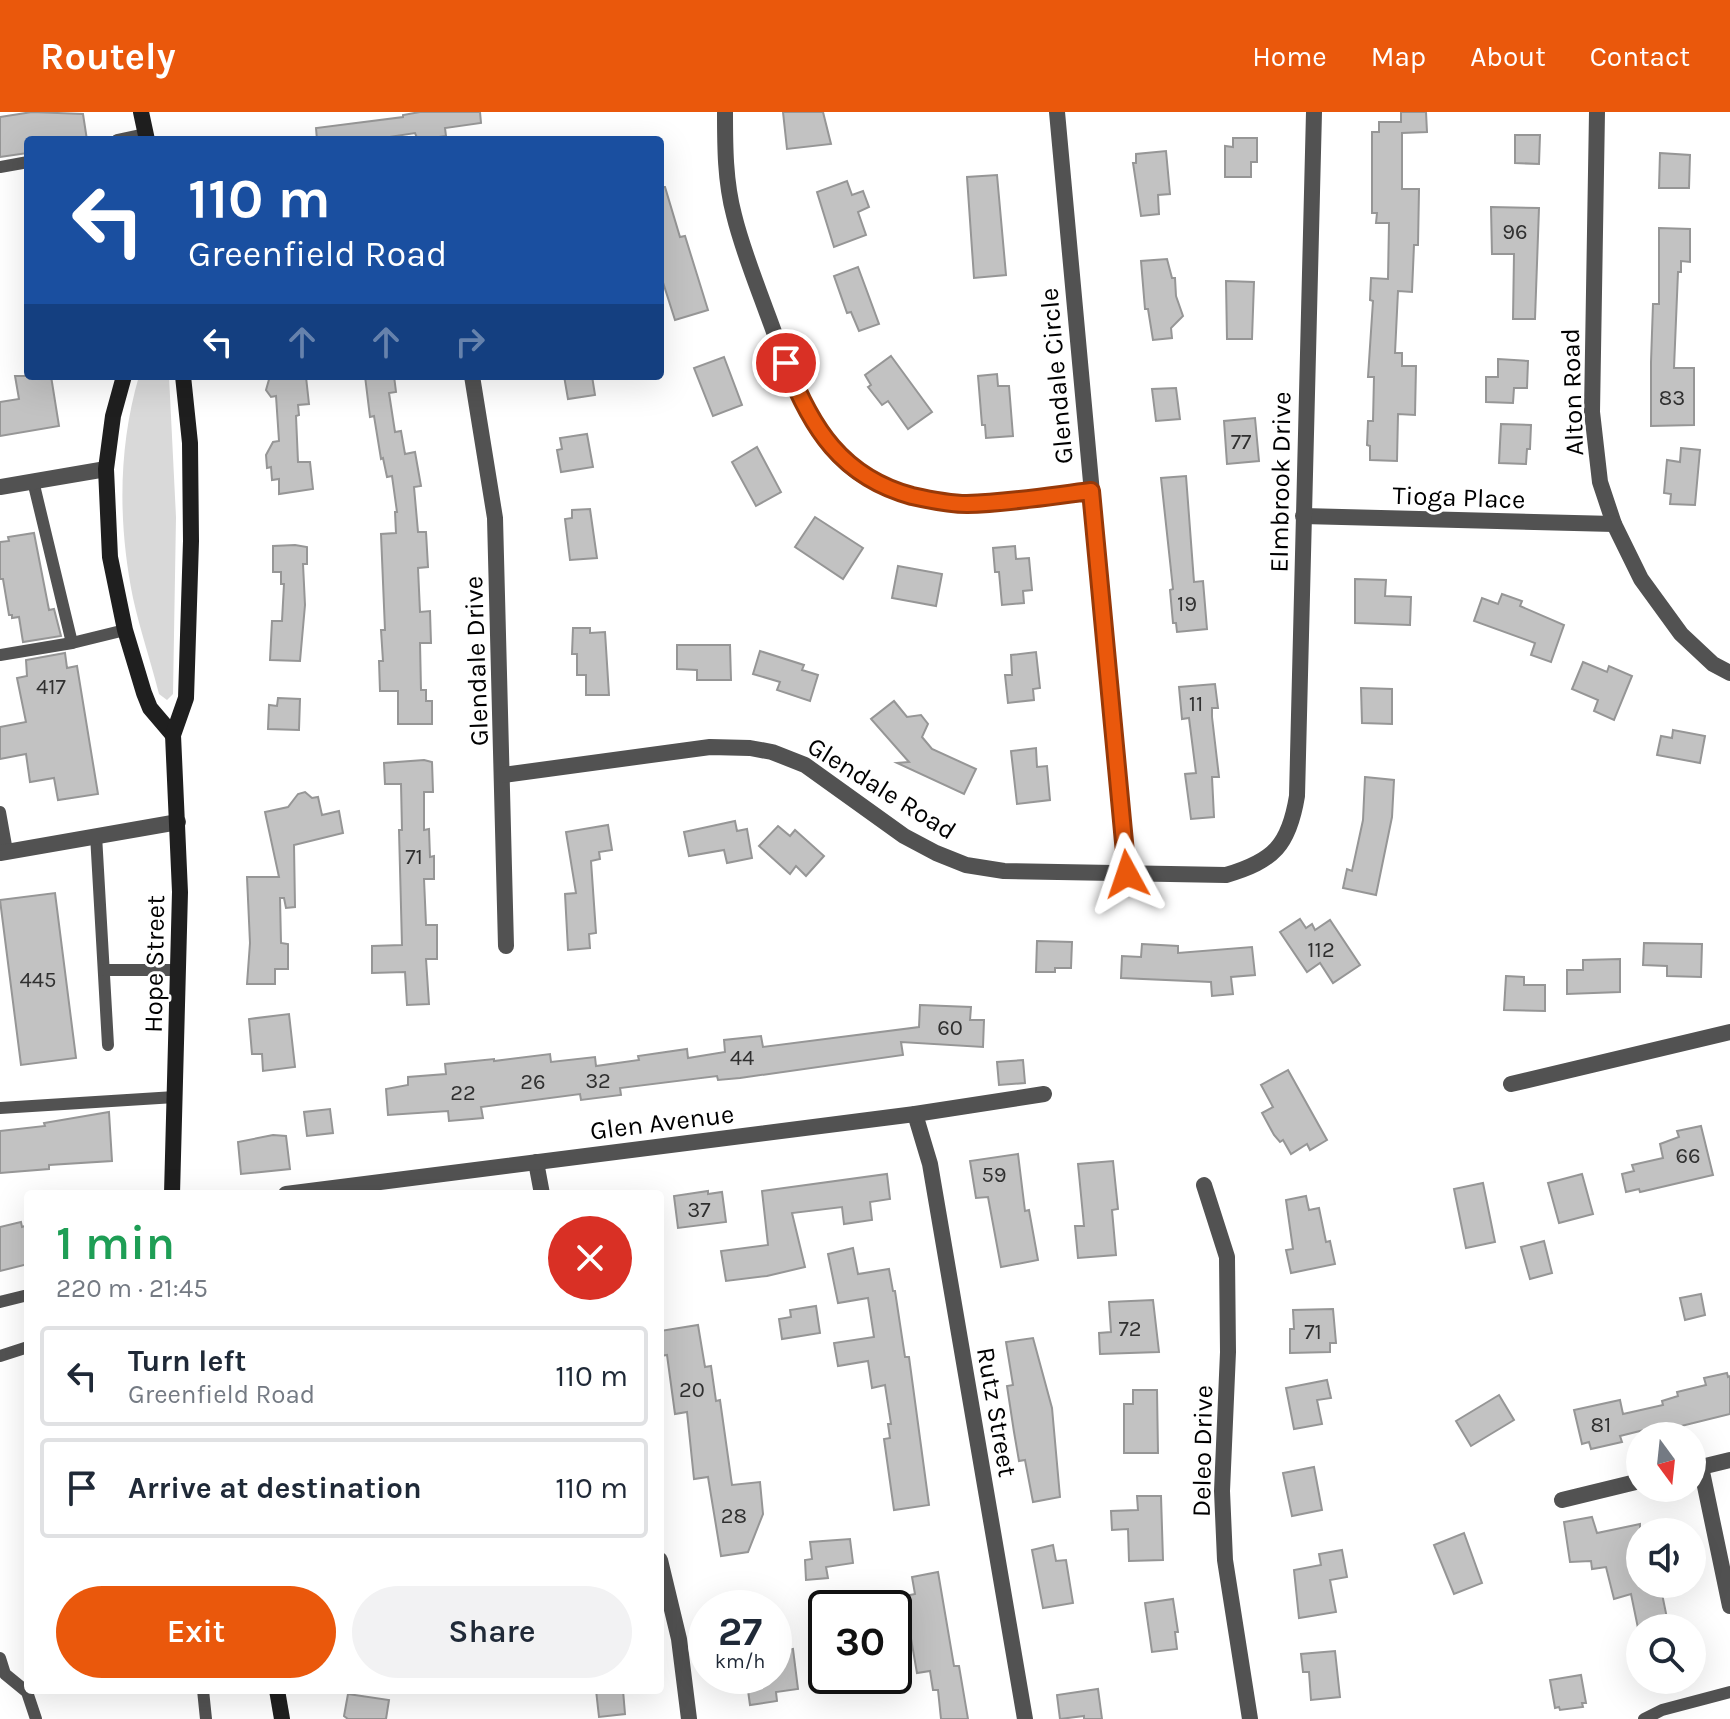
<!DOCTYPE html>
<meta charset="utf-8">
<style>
:root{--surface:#fff;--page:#f2f2f3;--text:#1f2937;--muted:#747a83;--line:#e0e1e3;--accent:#ea580c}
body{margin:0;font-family:Karla,sans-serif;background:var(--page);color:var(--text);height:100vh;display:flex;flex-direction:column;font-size:30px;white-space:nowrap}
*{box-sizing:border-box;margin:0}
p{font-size:26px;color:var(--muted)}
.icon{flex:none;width:44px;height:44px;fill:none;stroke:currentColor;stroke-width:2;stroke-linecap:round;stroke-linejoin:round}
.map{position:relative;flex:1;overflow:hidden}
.side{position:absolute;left:24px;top:1078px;width:640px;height:504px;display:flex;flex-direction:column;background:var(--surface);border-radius:8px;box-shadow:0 8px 32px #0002}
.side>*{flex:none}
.top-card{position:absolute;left:24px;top:24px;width:640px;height:244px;border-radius:8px;box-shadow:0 8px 32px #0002;background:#1a4fa0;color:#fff;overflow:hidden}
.needle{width:52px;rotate:165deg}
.fabs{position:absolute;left:1626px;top:1310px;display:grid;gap:16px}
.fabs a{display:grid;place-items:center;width:80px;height:80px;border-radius:50%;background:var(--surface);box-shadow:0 8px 32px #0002;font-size:40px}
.speed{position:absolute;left:688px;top:1478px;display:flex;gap:16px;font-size:40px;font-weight:700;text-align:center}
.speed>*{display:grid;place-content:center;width:104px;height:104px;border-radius:50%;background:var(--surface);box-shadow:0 8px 32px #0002;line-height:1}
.speed small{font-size:20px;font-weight:400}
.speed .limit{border:4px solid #111;border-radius:12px;background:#fff;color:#111}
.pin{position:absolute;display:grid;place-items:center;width:68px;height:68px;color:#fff;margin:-34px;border:4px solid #fff;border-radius:50%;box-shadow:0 2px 8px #0007}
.me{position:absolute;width:88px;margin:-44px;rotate:355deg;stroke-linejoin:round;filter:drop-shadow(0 0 6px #0008)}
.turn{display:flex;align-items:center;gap:28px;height:168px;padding:0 32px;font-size:36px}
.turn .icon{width:104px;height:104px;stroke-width:2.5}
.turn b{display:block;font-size:56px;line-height:68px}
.lanes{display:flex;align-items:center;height:76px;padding:0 32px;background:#0003;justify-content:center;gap:40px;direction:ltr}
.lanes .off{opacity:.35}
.round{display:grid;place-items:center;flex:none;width:84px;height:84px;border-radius:42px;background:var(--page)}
.overview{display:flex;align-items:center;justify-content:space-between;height:136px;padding:0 32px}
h1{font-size:48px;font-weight:600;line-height:60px;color:#1e9e55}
.primary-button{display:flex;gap:16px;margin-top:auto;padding:16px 32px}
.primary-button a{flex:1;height:92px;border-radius:48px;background:var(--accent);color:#fff;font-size:32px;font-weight:600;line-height:92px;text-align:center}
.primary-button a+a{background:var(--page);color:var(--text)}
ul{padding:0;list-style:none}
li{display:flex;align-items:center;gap:24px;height:100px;margin:0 16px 12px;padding:0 16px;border:4px solid var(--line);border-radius:8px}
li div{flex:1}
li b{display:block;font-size:30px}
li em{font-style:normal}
header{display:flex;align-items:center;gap:48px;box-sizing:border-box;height:112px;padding:0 40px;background:var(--accent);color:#fff}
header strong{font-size:38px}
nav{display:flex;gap:44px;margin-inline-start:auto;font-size:28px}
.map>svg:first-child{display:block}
.green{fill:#d9d9d9}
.building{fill:#c2c2c2;stroke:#969696;stroke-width:2}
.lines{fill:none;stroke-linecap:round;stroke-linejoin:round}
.lane{stroke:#525252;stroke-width:12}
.street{stroke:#525252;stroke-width:16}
.secondary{stroke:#1f1f1f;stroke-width:16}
.route-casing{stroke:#983908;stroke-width:20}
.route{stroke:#ea580c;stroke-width:14}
.labels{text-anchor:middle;stroke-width:6;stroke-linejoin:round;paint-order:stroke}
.number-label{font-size:22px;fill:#303030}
.street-label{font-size:26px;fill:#000;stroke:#fff}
</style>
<header>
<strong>Routely</strong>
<nav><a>Home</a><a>Map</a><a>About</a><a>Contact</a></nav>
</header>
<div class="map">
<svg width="1730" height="1607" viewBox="0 0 1730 1607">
<rect width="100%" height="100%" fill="#fff"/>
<!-- green -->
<path class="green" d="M139 264H169L176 405 173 582 167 588 159 582C151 550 140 518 133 486 118 412 118 336 139 264Z"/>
<!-- building -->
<g class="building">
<path d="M32 0 83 2 87 28H28V41L0 45V5Z"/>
<path d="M420 0H480L481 11 445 16 446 24 418 28 415 21 370 28H317L316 16 403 5V3Z"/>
<path d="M783 0H823L831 32 787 37Z"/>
<path d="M1401 0H1426L1427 20 1402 21V77H1419L1418 133H1414L1412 180 1398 179 1395 241H1402V254H1416L1415 303 1398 302 1397 349 1370 348V334L1367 333 1368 309H1373L1374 265H1368L1373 189 1370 188 1371 166 1388 167 1389 111H1376L1377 101H1372V20H1379V10H1401Z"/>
<path d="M1515 23H1540L1539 52 1515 51Z"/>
<path d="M1233 26H1257V50H1251V65H1225V34L1233 35Z"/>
<path d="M1166 39 1170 82 1158 83 1159 102 1141 104 1133 51H1136V42Z"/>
<path d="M1660 41 1690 43 1689 76H1659Z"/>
<path d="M997 63 1006 163 974 166 967 65Z"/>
<path d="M847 69 852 83 863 79 869 95 858 100 866 123 834 135 817 80Z"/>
<path d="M660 75H665L680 125 685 124 708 198 675 208 660 161Z"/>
<path d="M1491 95 1539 96 1535 207H1513L1514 142H1492Z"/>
<path d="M1659 116 1690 117V150L1681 149V160H1678L1674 256H1694V313L1651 314V250L1653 192H1659Z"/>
<path d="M1167 147 1172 166H1175L1176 184 1183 204 1171 216 1172 226 1153 228 1148 197H1145L1141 149Z"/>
<path d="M858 155 879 212 859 219 851 200 847 201 834 164Z"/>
<path d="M1226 169 1254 170 1252 227H1227Z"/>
<path d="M891 244 932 300 908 317 888 289 882 293 868 275 871 273 865 263Z"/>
<path d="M724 245 742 293 713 304 694 256Z"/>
<path d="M1498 247 1528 249 1527 276H1514L1513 291 1486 290V265H1498Z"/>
<path d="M997 262 998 274H1009L1013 324 986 326 985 313H982L978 264Z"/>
<path d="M15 264H51L59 314 0 324V290L19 287Z"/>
<path d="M270 264 306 265 309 292 298 293 299 303 296 304 298 350H310L313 377 279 382V367L272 368 271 355 267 356 266 343 273 330 279 329 276 284 271 285 266 278Z"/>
<path d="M365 264H394L396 280 389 281 395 320 401 319 405 342 415 340 421 374 414 375 418 420H426L428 455 418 456 420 500 430 499 431 531H420L421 578H426V589H432V612H398V579H380L379 549H383L381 518H385L381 422 396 421 395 400H397L392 364 387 365 383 346 381 347 374 304 370 305Z"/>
<path d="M564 264H592L595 283 568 287Z"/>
<path d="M1176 276 1180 307 1156 309 1152 277Z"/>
<path d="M1255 306 1259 349 1227 352 1224 309Z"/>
<path d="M1501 312 1531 313 1530 337H1527L1526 352 1499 351Z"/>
<path d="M587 322 593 355 561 360 557 338 562 337 560 326Z"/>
<path d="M757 335 781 380 756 394 732 350Z"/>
<path d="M1681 336 1700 338 1695 393 1670 392 1671 382 1664 381 1667 348 1680 350Z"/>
<path d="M1186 364 1194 470 1203 469 1207 517 1177 520 1176 511H1173L1170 478 1173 477 1161 366Z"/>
<path d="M590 397 597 446 570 448 565 407 572 406V398Z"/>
<path d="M815 405 863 436 843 467 795 435Z"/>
<path d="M34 421 49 498 54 497 61 524 23 530 19 505 12 506V503H9L3 467H0V430L9 429 8 425Z"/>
<path d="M295 433 307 435V452H303L305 493 300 549 270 548 272 509H282L284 472H281V460H273V434Z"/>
<path d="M1015 434 1016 447 1029 446 1032 478 1023 479 1024 491 1002 493 999 460H995L993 436Z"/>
<path d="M898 454 942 462 936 494 892 486Z"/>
<path d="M1355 467 1386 468 1385 484 1411 485 1410 513 1355 511Z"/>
<path d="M1502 482 1522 489 1520 494 1564 513 1551 550 1531 543 1535 531 1474 509 1482 486 1498 492Z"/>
<path d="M573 516H590V521L605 520 609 583H586V563H577V542H572Z"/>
<path d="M677 533H730L731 568H697V558L677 557Z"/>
<path d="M760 539 804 553 802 558 818 563 810 589 777 578 780 570 753 562Z"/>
<path d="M1036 540 1040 576 1033 577 1034 588 1008 591 1005 563H1012L1011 543Z"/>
<path d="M65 541 67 556 77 554 98 682 58 688 54 666 30 670 26 642 0 647V615L26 610 17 566 27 564 26 548Z"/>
<path d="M1583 550 1607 560 1609 554 1632 564 1614 608 1594 599 1598 588 1572 577Z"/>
<path d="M1215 572 1218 596H1212V605L1219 665H1212L1214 705 1191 707 1185 662 1196 661 1189 606 1182 607 1179 575Z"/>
<path d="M1361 576 1392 577V612L1362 611Z"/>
<path d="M278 586 300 587 299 618 268 617 269 593 277 594Z"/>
<path d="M894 589 907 605 921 603 928 612 922 625 932 637 976 657 964 682 897 651 909 650 871 607Z"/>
<path d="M1673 618 1705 624 1700 651 1657 643 1661 624 1672 626Z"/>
<path d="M1036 636 1037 655 1047 654 1050 688 1017 692 1011 639Z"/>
<path d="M424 648 432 650 433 680H424V718L429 717 430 745 434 744V767H424L426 813H437V847H426L429 892 407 893 405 860 372 861V834L402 833 399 718H402L401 672H385L384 651Z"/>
<path d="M1365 665 1394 668 1392 705 1376 783 1343 776 1347 757 1352 759 1363 708Z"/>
<path d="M305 680 312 686 318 685 322 703 339 699 343 721 294 733 295 795 286 796 284 786H280L281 831 288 832V857H275V872H247L250 831 247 765H279L265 700 288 695 298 682Z"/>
<path d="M735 709 737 719 747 717 752 746 727 751 724 738 689 744 684 720Z"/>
<path d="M608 713 612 738 599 740 600 747 591 749 596 821 589 822 590 836 568 838 565 782 576 781 566 720Z"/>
<path d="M778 714 790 724 795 718 824 744 806 764 796 754 790 762 759 734Z"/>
<path d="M55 781 76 946 21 953 0 788Z"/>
<path d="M1300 807 1306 816 1312 812 1315 818 1330 808 1360 853 1333 871 1320 851 1307 860 1280 820Z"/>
<path d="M1037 829 1072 830 1071 856H1055V860H1036Z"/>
<path d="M1644 831 1702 832 1701 865 1667 864V854L1643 853Z"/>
<path d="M1142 832 1178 834V841L1252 835 1255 863 1231 865 1233 882 1212 884 1211 870 1121 866 1122 844 1141 845Z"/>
<path d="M1620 847V880L1567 882V858H1583V848Z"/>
<path d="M1506 864 1524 865V873H1545V899L1504 898Z"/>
<path d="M920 893 971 895 970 908H984L983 935 901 930 903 943 740 966 718 968 717 964 620 976 621 983 581 988 580 982 481 995 483 1006 449 1009 448 999 388 1003 386 977 408 973V965L446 962 445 952 494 947V949L550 942 551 950 595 945 596 954 639 948 638 944 687 937 688 946 725 940 724 928 761 924 763 935 919 915Z"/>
<path d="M289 902 295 955 263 959 262 942H252L249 907Z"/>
<path d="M1023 948 1025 971 999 973 997 950Z"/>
<path d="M1288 958 1327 1028 1310 1038 1307 1032 1291 1042 1283 1028 1280 1030 1274 1023 1262 1001 1273 995 1261 973Z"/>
<path d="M330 997 333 1021 307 1024 304 1000Z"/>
<path d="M109 1000 112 1049 49 1053V1057L0 1061V1019L45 1014 44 1011Z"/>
<path d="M1701 1014 1713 1063 1640 1080 1639 1077 1626 1080 1622 1062 1634 1059 1632 1053 1663 1046 1660 1032 1679 1025 1677 1019Z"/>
<path d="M273 1023 286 1024 290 1057 241 1062 238 1030Z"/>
<path d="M1018 1042 1025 1099 1029 1098 1038 1148 1001 1155 988 1085 976 1086 970 1049Z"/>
<path d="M1113 1049 1118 1097 1112 1098 1116 1143 1078 1146 1075 1114H1084L1078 1052Z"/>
<path d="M887 1062 890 1087 870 1090 872 1108 844 1112 842 1095 792 1101 805 1155 767 1164 726 1169 721 1139 768 1133 762 1079Z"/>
<path d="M1582 1062 1593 1102 1559 1111 1548 1071Z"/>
<path d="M1483 1071 1495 1130 1466 1136 1454 1077Z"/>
<path d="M708 1079V1082L722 1080 726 1110 678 1116 674 1084Z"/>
<path d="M1306 1084 1309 1098 1319 1096 1326 1130 1330 1129 1335 1152 1291 1161 1286 1138 1293 1137 1286 1088Z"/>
<path d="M21 1110 22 1115 28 1113V1152L0 1159V1115Z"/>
<path d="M1544 1129 1552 1161 1530 1167 1521 1135Z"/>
<path d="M853 1136 858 1162 889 1157 893 1179H895L905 1245H909L929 1393 894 1398 884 1327 890 1326 888 1312H891L885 1273 872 1276 868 1249 838 1254 834 1231 874 1225 868 1186 838 1191 828 1142Z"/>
<path d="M1701 1182 1705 1203 1685 1208 1680 1186Z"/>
<path d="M1153 1188 1159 1240 1100 1242 1099 1221 1111 1220 1109 1190Z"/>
<path d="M816 1194 820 1221 782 1227 779 1207 791 1205 790 1198Z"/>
<path d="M1333 1197 1336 1231H1330V1240L1290 1241V1217H1294L1293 1198Z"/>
<path d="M698 1213 705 1255 711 1254 716 1289 720 1288 732 1373 760 1370 763 1402 748 1440 721 1444 708 1365 694 1367 687 1300 675 1302 667 1243 660 1244V1219Z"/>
<path d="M1033 1226 1052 1296 1060 1385 1033 1390 1025 1348 1019 1349 1014 1320 1007 1274 1013 1273 1006 1230Z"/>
<path d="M1727 1261 1728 1265 1730 1264V1302L1669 1317 1668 1312 1620 1324 1622 1330 1591 1337 1589 1330 1582 1332 1574 1298 1620 1288 1623 1302 1663 1293 1662 1289 1678 1284 1677 1280 1706 1273 1704 1266Z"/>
<path d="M1327 1268 1331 1286 1317 1288 1322 1312 1294 1317 1286 1276Z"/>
<path d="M1133 1278H1157L1158 1341H1124V1292H1133Z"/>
<path d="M1499 1283 1514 1308 1471 1334 1456 1309Z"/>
<path d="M1314 1355 1322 1398 1292 1404 1283 1361Z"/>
<path d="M1137 1384H1161L1163 1448 1129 1449 1128 1417 1112 1418 1111 1399 1138 1398Z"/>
<path d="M1592 1405 1597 1421 1640 1412V1472H1660L1669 1516H1638L1631 1482 1614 1487 1606 1455 1592 1457 1591 1449 1570 1450 1564 1410Z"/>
<path d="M1464 1421 1482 1471 1454 1482 1434 1433Z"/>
<path d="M850 1427 853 1451 826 1455 828 1466 806 1468 805 1448 812 1447 810 1430Z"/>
<path d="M1053 1433 1056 1449 1066 1448 1073 1491 1043 1496 1032 1438Z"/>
<path d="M1342 1438 1347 1465 1330 1468 1336 1500 1299 1506 1294 1458 1321 1453 1319 1442Z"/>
<path d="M938 1460 954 1554H959L968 1607H941L938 1578H933L930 1559 917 1561 909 1515 906 1516 900 1485 915 1482 912 1465Z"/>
<path d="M1173 1487 1178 1520H1175L1177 1537 1152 1540 1145 1491Z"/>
<path d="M793 1537 798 1577 776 1580 777 1589 750 1593 746 1564H774V1567V1540Z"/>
<path d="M1335 1539 1340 1585 1311 1588 1309 1560H1303L1301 1542Z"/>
<path d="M1581 1563 1586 1591H1582L1583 1595 1560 1598 1559 1595 1555 1596 1550 1568Z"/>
<path d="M1098 1577 1102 1607H1084V1604L1060 1607 1057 1583Z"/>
<path d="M596 1578H623L625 1602 599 1605Z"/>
<path d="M348 1582 389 1588 386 1607H348L344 1604Z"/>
</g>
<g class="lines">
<!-- lane -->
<g class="lane">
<path d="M117 28 145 22"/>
<path d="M0 55 28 50"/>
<path d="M33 369 72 531"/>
<path d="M0 543 72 531 125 518"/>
<path d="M0 700 7 739"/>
<path d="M96 723 108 933"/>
<path d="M104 858H178"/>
<path d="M0 996 175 985"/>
<path d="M0 1190 28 1183"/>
<path d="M0 1244 28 1235"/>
<path d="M0 1546 5 1562 27 1580 36 1607"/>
<path d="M203 1578 206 1607"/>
<path d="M1644 1607 1662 1598 1730 1580"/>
</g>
<!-- street -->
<g class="street">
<path d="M725 0C725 34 725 69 734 103 742 136 755 168 767 201 789 259 810 336 870 368 939 405 1018 388 1091 379"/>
<path d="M1057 0 1127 762"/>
<path d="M1597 0 1592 300 1600 370 1614 412 1641 467 1681 522 1713 552 1730 561"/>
<path d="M472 264 495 406 506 834"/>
<path d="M0 375 106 357"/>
<path d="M1303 404 1614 412"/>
<path d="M503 663 710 635 750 636 772 640 805 653 904 724 936 741 966 753 1004 759 1226 763C1274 749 1289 733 1297 684L1314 0"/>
<path d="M0 741 178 710"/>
<path d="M1511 972 1730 920"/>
<path d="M915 1002 930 1052 1025 1607"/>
<path d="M536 1050 542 1082"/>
<path d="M1204 1073 1227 1145 1228 1240 1222 1379 1225 1448 1250 1607"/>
<path d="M286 1082 915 1002 1044 982"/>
<path d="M1701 1355 1730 1494"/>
<path d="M1693 1357 1730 1348"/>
<path d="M1562 1388 1640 1369"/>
<path d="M660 1448 679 1527 689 1607"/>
</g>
<!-- secondary -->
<g class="secondary">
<path d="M141 0 147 28"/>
<path d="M124 264 113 304 106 357 110 445 125 518 144 581 150 596 173 623"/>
<path d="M172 1082 180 780 173 623 186 586 191 429 190 331 183 264"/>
<path d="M277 1578 282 1607"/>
</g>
</g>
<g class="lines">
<defs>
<path id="route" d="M786 251C811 316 842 365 912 384 930 388 949 392 967 392 1008 391 1050 384 1091 379L1127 762"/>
</defs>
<!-- route casing -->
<use href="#route" class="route-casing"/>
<!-- route -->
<use href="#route" class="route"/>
</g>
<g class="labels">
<!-- number labels -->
<g class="number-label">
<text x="1515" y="127">96</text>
<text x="1672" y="293">83</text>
<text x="1241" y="337">77</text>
<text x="1187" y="499">19</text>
<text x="51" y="582">417</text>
<text x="1196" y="599">11</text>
<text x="414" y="752">71</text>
<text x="1321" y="845">112</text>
<text x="38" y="875">445</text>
<text x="950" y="923">60</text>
<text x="742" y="953">44</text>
<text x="598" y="976">32</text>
<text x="533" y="977">26</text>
<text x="463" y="988">22</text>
<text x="1688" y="1051">66</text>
<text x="994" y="1070">59</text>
<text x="699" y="1105">37</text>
<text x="1130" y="1224">72</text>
<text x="1313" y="1227">71</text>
<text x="692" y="1285">20</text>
<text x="1601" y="1320">81</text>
<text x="734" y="1411">28</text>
</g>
<!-- street labels -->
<g class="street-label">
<text transform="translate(1056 264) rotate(-95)" y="9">Glendale Circle</text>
<text transform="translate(1572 280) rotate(-92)" y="9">Alton Road</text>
<text transform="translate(1280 370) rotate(-89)" y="9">Elmbrook Drive</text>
<text transform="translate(1459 385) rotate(2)" y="9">Tioga Place</text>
<text transform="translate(476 549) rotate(-92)" y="9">Glendale Drive</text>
<text transform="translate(882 676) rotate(32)" y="9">Glendale Road</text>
<text transform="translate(154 852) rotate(-89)" y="9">Hope Street</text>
<text transform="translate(662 1010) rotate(-7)" y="9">Glen Avenue</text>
<text transform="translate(997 1300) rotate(80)" y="9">Rutz Street</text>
<text transform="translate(1202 1339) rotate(-89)" y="9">Deleo Drive</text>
</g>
</g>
</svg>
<div class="fabs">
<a><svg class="needle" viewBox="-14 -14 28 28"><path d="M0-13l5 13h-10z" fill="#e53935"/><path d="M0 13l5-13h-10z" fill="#747a83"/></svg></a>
<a><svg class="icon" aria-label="sound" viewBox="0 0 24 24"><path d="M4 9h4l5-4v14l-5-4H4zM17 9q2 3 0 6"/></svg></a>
<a><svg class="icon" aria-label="search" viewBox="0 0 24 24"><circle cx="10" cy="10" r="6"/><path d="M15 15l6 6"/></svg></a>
</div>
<div class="speed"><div>27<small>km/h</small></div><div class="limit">30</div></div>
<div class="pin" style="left:786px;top:251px;background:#d93025"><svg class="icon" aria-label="arrive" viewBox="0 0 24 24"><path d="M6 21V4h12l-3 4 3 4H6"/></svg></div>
<svg class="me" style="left:1127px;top:762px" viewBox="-20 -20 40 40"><path d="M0-17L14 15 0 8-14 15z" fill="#ea580c" stroke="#fff" stroke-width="4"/></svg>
<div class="top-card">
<div class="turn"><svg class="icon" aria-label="left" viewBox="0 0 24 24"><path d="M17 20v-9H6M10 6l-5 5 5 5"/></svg><div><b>110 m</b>Greenfield Road</div></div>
<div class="lanes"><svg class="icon" aria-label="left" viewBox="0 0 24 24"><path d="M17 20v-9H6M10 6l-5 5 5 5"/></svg><svg class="icon off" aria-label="ahead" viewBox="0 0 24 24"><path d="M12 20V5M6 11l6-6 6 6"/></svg><svg class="icon off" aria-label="ahead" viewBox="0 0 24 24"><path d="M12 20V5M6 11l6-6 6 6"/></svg><svg class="icon off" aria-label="right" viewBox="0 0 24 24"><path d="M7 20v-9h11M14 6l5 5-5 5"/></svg></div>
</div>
<section class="side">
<div class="overview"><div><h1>1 min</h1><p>220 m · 21:45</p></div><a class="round" style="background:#d93025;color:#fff"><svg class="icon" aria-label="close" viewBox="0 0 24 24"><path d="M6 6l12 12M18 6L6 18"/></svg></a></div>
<ul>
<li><svg class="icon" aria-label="left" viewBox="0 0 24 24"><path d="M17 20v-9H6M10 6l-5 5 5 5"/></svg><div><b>Turn left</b><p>Greenfield Road</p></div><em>110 m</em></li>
<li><svg class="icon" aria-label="arrive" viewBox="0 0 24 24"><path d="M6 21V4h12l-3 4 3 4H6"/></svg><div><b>Arrive at destination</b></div><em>110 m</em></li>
</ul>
<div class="primary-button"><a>Exit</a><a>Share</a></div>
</section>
</div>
